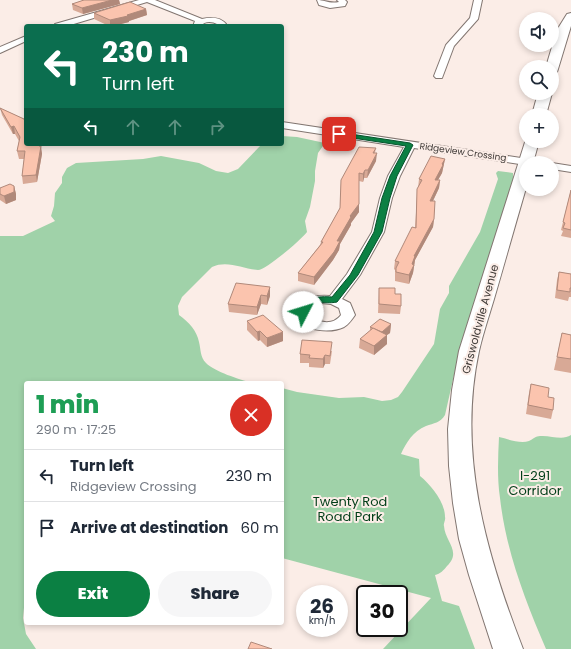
<!DOCTYPE html>
<meta charset="utf-8">
<style>
:root{--surface:#fff;--page:#f6f6f7;--text:#1f2937;--muted:#747a83;--line:#e0e1e3;--accent:#0b8043}
body{margin:0;font-family:Poppins,sans-serif;background:var(--page);color:var(--text);height:100vh;display:flex;flex-direction:column;font-size:15px;white-space:nowrap}
*{box-sizing:border-box;margin:0}
p{font-size:13px;color:var(--muted)}
.icon{flex:none;width:22px;height:22px;fill:none;stroke:currentColor;stroke-width:2;stroke-linecap:round;stroke-linejoin:round}
.map{position:relative;flex:1;overflow:hidden}
.sheet{position:absolute;left:24px;top:381px;width:260px;height:244px;display:flex;flex-direction:column;background:var(--surface);border-radius:4px;box-shadow:0 2px 6px #0003}
.sheet>*{flex:none}
.top-card{position:absolute;left:24px;top:24px;width:260px;height:122px;border-radius:4px;box-shadow:0 2px 6px #0003;background:#0b6e4f;color:#fff;overflow:hidden}
.controls{position:absolute;left:519px;top:12px;display:grid;gap:8px}
.controls a{display:grid;place-items:center;width:40px;height:40px;border-radius:50%;background:var(--surface);box-shadow:0 2px 6px #0003;font-size:20px}
.speed{position:absolute;left:296px;top:585px;display:flex;gap:8px;font-size:20px;font-weight:700;text-align:center}
.speed>*{display:grid;place-content:center;width:52px;height:52px;border-radius:50%;background:var(--surface);box-shadow:0 2px 6px #0003;line-height:1}
.speed small{font-size:10px;font-weight:400}
.speed .limit{border:2px solid #111;border-radius:6px;background:#fff;color:#111}
.pin{position:absolute;display:grid;place-items:center;width:34px;height:34px;color:#fff;margin:-17px;border-radius:8px;box-shadow:0 2px 6px #0006}
.me{position:absolute;width:44px;margin:-22px;rotate:50deg;stroke-linejoin:round;filter:drop-shadow(0 0 3px #0008)}
.turn{display:flex;align-items:center;gap:14px;height:84px;padding:0 12px;font-size:18px}
.turn .icon{width:52px;height:52px;stroke-width:2.5}
.turn b{display:block;font-size:28px;line-height:34px}
.lanes{display:flex;align-items:center;height:38px;padding:0 12px;background:#0003;justify-content:center;gap:20px;direction:ltr}
.lanes .off{opacity:.35}
.round{display:grid;place-items:center;flex:none;width:42px;height:42px;border-radius:21px;background:var(--page)}
.overview{display:flex;align-items:center;justify-content:space-between;height:68px;padding:0 12px}
h1{font-size:24px;font-weight:800;line-height:30px;color:#1e9e55}
.action{display:flex;gap:8px;margin-top:auto;padding:8px 12px}
.action a{flex:1;height:46px;border-radius:24px;background:var(--accent);color:#fff;font-size:16px;font-weight:800;line-height:46px;text-align:center}
.action a+a{background:var(--page);color:var(--text)}
ul{padding:0;list-style:none}
li{display:flex;align-items:center;gap:12px;height:52px;padding:0 12px;border-top:1px solid var(--line)}
li div{flex:1}
li b{display:block;font-size:15px}
li em{font-style:normal}
.map>svg:first-child{display:block}
.green{fill:#a0d2a9}
.lines{fill:none;stroke-linecap:round;stroke-linejoin:round}
.street-casing{stroke:#827671;stroke-width:2}
.secondary-casing{stroke:#827671;stroke-width:2}
.street{fill:#fff;fill-rule:evenodd}
.secondary{fill:#fff;fill-rule:evenodd}
.wall{fill:#d8a996}
.shaded-wall{fill:#b0897a}
.building{fill:#fbc4ae;stroke:#b0897a}
.route{fill:#0b8043;stroke:#07532c}
.labels{text-anchor:middle;stroke-width:4;stroke-linejoin:round;paint-order:stroke}
.far-street-label{font-size:9px;fill:#3e3936;stroke:#fbede7}
.street-label{font-size:11px;fill:#3e3936;stroke:#fbede7}
.near-park-label{font-size:13px;fill:#003e18;stroke:#fbede7}
</style>
<div class="map">
<svg width="571" height="649" viewBox="0 0 571 649">
<rect width="100%" height="100%" fill="#fbede7"/>
<!-- green -->
<g class="green">
<path d="M282 136 297 137 325 143 318 153 315 171V181L310 207 305 221 307 232C302 239 266 270 258 270 242 269 228 260 212 267L182 297 178 306 179 315C189 322 197 331 199 342 201 350 200 357 206 363 215 372 239 379 252 383H26V587L23 618 26 634 36 649H0V236H23L55 221 51 216 54 206 55 193 62 183V177L67 168 76 163 143 159 161 156 199 163 216 171 228 173 238 169 262 144H282Z"/>
<path d="M498 171 513 173V179L459 353 445 415C440 423 434 423 426 426 413 431 406 443 401 454L419 459 420 476C431 485 445 502 445 517 446 520 443 524 444 526 445 542 462 551 447 566 444 570 440 574 435 575L442 601 459 606 475 649H383L431 598 282 558V388L297 392 339 398 364 397 382 401 391 400 398 397 402 392 434 344 440 309 449 293V286L480 232 498 179 496 173Z"/>
<path d="M571 435V649H546C525 600 506 551 500 498 497 478 498 457 499 437 508 439 520 444 529 441 533 439 536 436 540 436 551 435 562 441 571 435Z"/>
</g>
<g class="lines">
<defs>
<g id="street">
<path d="M139 0H155L202 19C211 17 220 17 226 24L225 26H217V24C212 21 204 21 201 26H193L195 21 147 2 67 26H54L55 24Z"/>
<path d="M317 0C325 0 329 4 339 2L337 0H345L347 2 345 6 330 8 319 5Z"/>
<path d="M474 0H482L478 19 454 46 442 78H436L434 76 446 45 470 18Z"/>
<path d="M26 36V41L0 53V47Z"/>
<path d="M282 122 534 160 539 163H526V165L414 148 400 176 392 198 384 232 360 275 342 299 350 303 355 315C352 319 349 324 344 327 332 333 303 332 297 317 296 314 297 310 297 307 305 296 318 295 330 296L347 274 372 232 380 198 388 176 404 147 282 128ZM321 303 331 304 339 308 341 315C333 325 320 324 311 315V309Z"/>
<path d="M551 163H552L571 166V172L552 169Z"/>
</g>
<g id="secondary">
<path d="M571 13V26L558 69 557 72 552 73V67H546L557 30 567 14Z"/>
<path d="M538 93H552L546 115H532Z"/>
<path d="M526 139V141H539L533 163H526V188C515 225 505 262 494 299 489 316 483 333 479 351 457 453 486 554 523 649H493L469 575 459 539 453 503 449 466 448 429 452 390 459 351Z"/>
</g>
</defs>
<!-- street casing -->
<use href="#street" class="street-casing"/>
<!-- secondary casing -->
<use href="#secondary" class="secondary-casing"/>
<!-- street -->
<use href="#street" class="street"/>
<!-- secondary -->
<use href="#secondary" class="secondary"/>
</g>
<!-- wall -->
<g class="wall">
<path d="M84 0H119L120 4 83 14 73 10 72 4Z"/>
<path d="M146 9 147 15 129 21V22L113 26H109L94 19V13Z"/>
<path d="M0 108 24 119 26 144 40 146 42 154 37 182 23 184 22 176 24 159H19L17 151 19 141 15 134H13L2 115Z"/>
<path d="M376 148 375 153 376 161 367 178H364L363 182 359 181V212L351 223V225L340 244 339 250 333 260 314 285 298 281V273L320 245 321 242 340 208 341 180Z"/>
<path d="M445 159 442 173 438 180H440L439 188 433 201 434 219 433 227 415 260 413 273 409 284 395 281V270L394 269 395 261 415 228 417 197 419 179Z"/>
<path d="M14 186 16 194V200L6 204 0 200V188Z"/>
<path d="M571 190V238L561 236 563 231 561 230Z"/>
<path d="M559 272 571 274V297H569L568 301 555 298 557 280Z"/>
<path d="M270 287V296L267 305 261 304 257 315 229 312 228 304Z"/>
<path d="M379 288 395 294 401 306 400 314 378 313Z"/>
<path d="M247 321 283 341 267 347 260 340 258 341 247 330Z"/>
<path d="M391 324 390 333 387 335V344L374 355 359 348 360 339 370 331V327Z"/>
<path d="M562 333 571 335V373L554 370Z"/>
<path d="M332 351 330 364H325L323 368 309 367V363H300V354Z"/>
<path d="M531 384 548 397 553 410 551 419 526 414 529 393Z"/>
</g>
<!-- shaded-wall -->
<g class="shaded-wall">
<path d="M112 0H119L120 4 83 14 82 8Z"/>
<path d="M146 9 147 15 129 21V22L113 26H110V20Z"/>
<path d="M14 126 15 134H13L11 127Z"/>
<path d="M39 144 41 148V146L42 154 37 182 36 175Z"/>
<path d="M377 153 376 161 367 178 368 170Z"/>
<path d="M445 159 442 173 434 187 435 180 442 164Z"/>
<path d="M365 170 364 178 363 182V174Z"/>
<path d="M440 180 439 188 429 209 430 201Z"/>
<path d="M14 186 16 194V200L6 204 4 196Z"/>
<path d="M359 204V212L351 223V225L340 244 339 250 333 260 314 285V277L337 241 350 216Z"/>
<path d="M434 219 433 227 415 260 413 273 409 284V275L414 256Z"/>
<path d="M270 287V296L267 305V296Z"/>
<path d="M261 295V304L257 315V307Z"/>
<path d="M391 324 390 333 387 335V344L374 355V346L382 332Z"/>
<path d="M260 331V340L258 341 257 332Z"/>
<path d="M283 332V341L267 347V338Z"/>
<path d="M325 355V364L323 368V359Z"/>
</g>
<!-- building -->
<g class="building">
<path d="M84 0H112L82 8 72 4Z"/>
<path d="M130 2 146 9 127 15 128 16 110 20 94 13Z"/>
<path d="M0 108 24 119 26 123 25 124 26 126V144H39V146H41L36 175 22 176 25 151H17L20 137 14 126 11 127Z"/>
<path d="M359 147 376 148 373 153H377L368 170H365L363 174 359 173V204L350 216 351 217 337 241H340L334 252 314 277 298 273 323 242H321L340 208 341 180Z"/>
<path d="M431 156 445 159 442 164 443 165 435 180H440L430 201H435L434 219 414 256H415L412 264 414 265 409 275 396 272V268L399 262 395 261 412 227 416 228 417 189 422 180 419 179Z"/>
<path d="M10 184 14 186V192L4 196 0 194V188Z"/>
<path d="M571 190V230L563 228 565 223 563 222Z"/>
<path d="M559 272 571 274V288H570V292L557 290Z"/>
<path d="M236 283 270 287 267 296 261 295 257 307 228 304Z"/>
<path d="M379 288H395V294H401V306L379 304Z"/>
<path d="M263 315 283 332 267 338 260 331 257 332 247 321Z"/>
<path d="M380 319 391 324 382 332 370 327Z"/>
<path d="M373 328 387 335 374 346 360 339Z"/>
<path d="M562 333 571 335V359L557 357Z"/>
<path d="M302 340 332 342 330 356 325 355 323 359 309 358 310 355 300 354Z"/>
<path d="M531 384 549 388 548 397 554 398 553 410 528 405Z"/>
<path d="M251 642 272 649H248Z"/>
</g>
<!-- route -->
<path class="route" d="M337 132 410 143 413 145 397 176 390 198 382 232 358 275 337 302C322 305 315 297 306 314L303 315 298 312C303 297 319 296 332 297L350 275 374 232 382 198 390 176 406 146 339 136 337 135Z"/>
<g class="labels">
<!-- far-street labels -->
<g class="far-street-label">
<text transform="translate(463 152) rotate(8)" y="3">Ridgeview Crossing</text>
</g>
<!-- street labels -->
<g class="street-label">
<text transform="translate(480 319) rotate(-75)" y="4">Griswoldville Avenue</text>
</g>
<!-- near-park labels -->
<g class="near-park-label">
<text x="535" y="480">I-291<tspan x="535" dy="15">Corridor</tspan></text>
<text x="350" y="506">Twenty Rod<tspan x="350" dy="15">Road Park</tspan></text>
</g>
</g>
</svg>
<div class="controls">
<a><svg class="icon" aria-label="sound" viewBox="0 0 24 24"><path d="M4 9h4l5-4v14l-5-4H4zM17 9q2 3 0 6"/></svg></a>
<a><svg class="icon" aria-label="search" viewBox="0 0 24 24"><circle cx="10" cy="10" r="6"/><path d="M15 15l6 6"/></svg></a>
<a>+</a>
<a>−</a>
</div>
<div class="speed"><div>26<small>km/h</small></div><div class="limit">30</div></div>
<div class="pin" style="left:339px;top:134px;background:#d93025"><svg class="icon" aria-label="arrive" viewBox="0 0 24 24"><path d="M6 21V4h12l-3 4 3 4H6"/></svg></div>
<svg class="me" style="left:303px;top:312px" viewBox="-20 -20 40 40"><circle r="19" fill="#fff"/><path d="M0-13L10 11 0 6-10 11z" fill="#0b8043"/></svg>
<div class="top-card">
<div class="turn"><svg class="icon" aria-label="left" viewBox="0 0 24 24"><path d="M17 20v-9H6M10 6l-5 5 5 5"/></svg><div><b>230 m</b>Turn left</div></div>
<div class="lanes"><svg class="icon" aria-label="left" viewBox="0 0 24 24"><path d="M17 20v-9H6M10 6l-5 5 5 5"/></svg><svg class="icon off" aria-label="ahead" viewBox="0 0 24 24"><path d="M12 20V5M6 11l6-6 6 6"/></svg><svg class="icon off" aria-label="ahead" viewBox="0 0 24 24"><path d="M12 20V5M6 11l6-6 6 6"/></svg><svg class="icon off" aria-label="right" viewBox="0 0 24 24"><path d="M7 20v-9h11M14 6l5 5-5 5"/></svg></div>
</div>
<section class="sheet">
<div class="overview"><div><h1>1 min</h1><p>290 m · 17:25</p></div><a class="round" style="background:#d93025;color:#fff"><svg class="icon" aria-label="close" viewBox="0 0 24 24"><path d="M6 6l12 12M18 6L6 18"/></svg></a></div>
<ul>
<li><svg class="icon" aria-label="left" viewBox="0 0 24 24"><path d="M17 20v-9H6M10 6l-5 5 5 5"/></svg><div><b>Turn left</b><p>Ridgeview Crossing</p></div><em>230 m</em></li>
<li><svg class="icon" aria-label="arrive" viewBox="0 0 24 24"><path d="M6 21V4h12l-3 4 3 4H6"/></svg><div><b>Arrive at destination</b></div><em>60 m</em></li>
</ul>
<div class="action"><a>Exit</a><a>Share</a></div>
</section>
</div>
